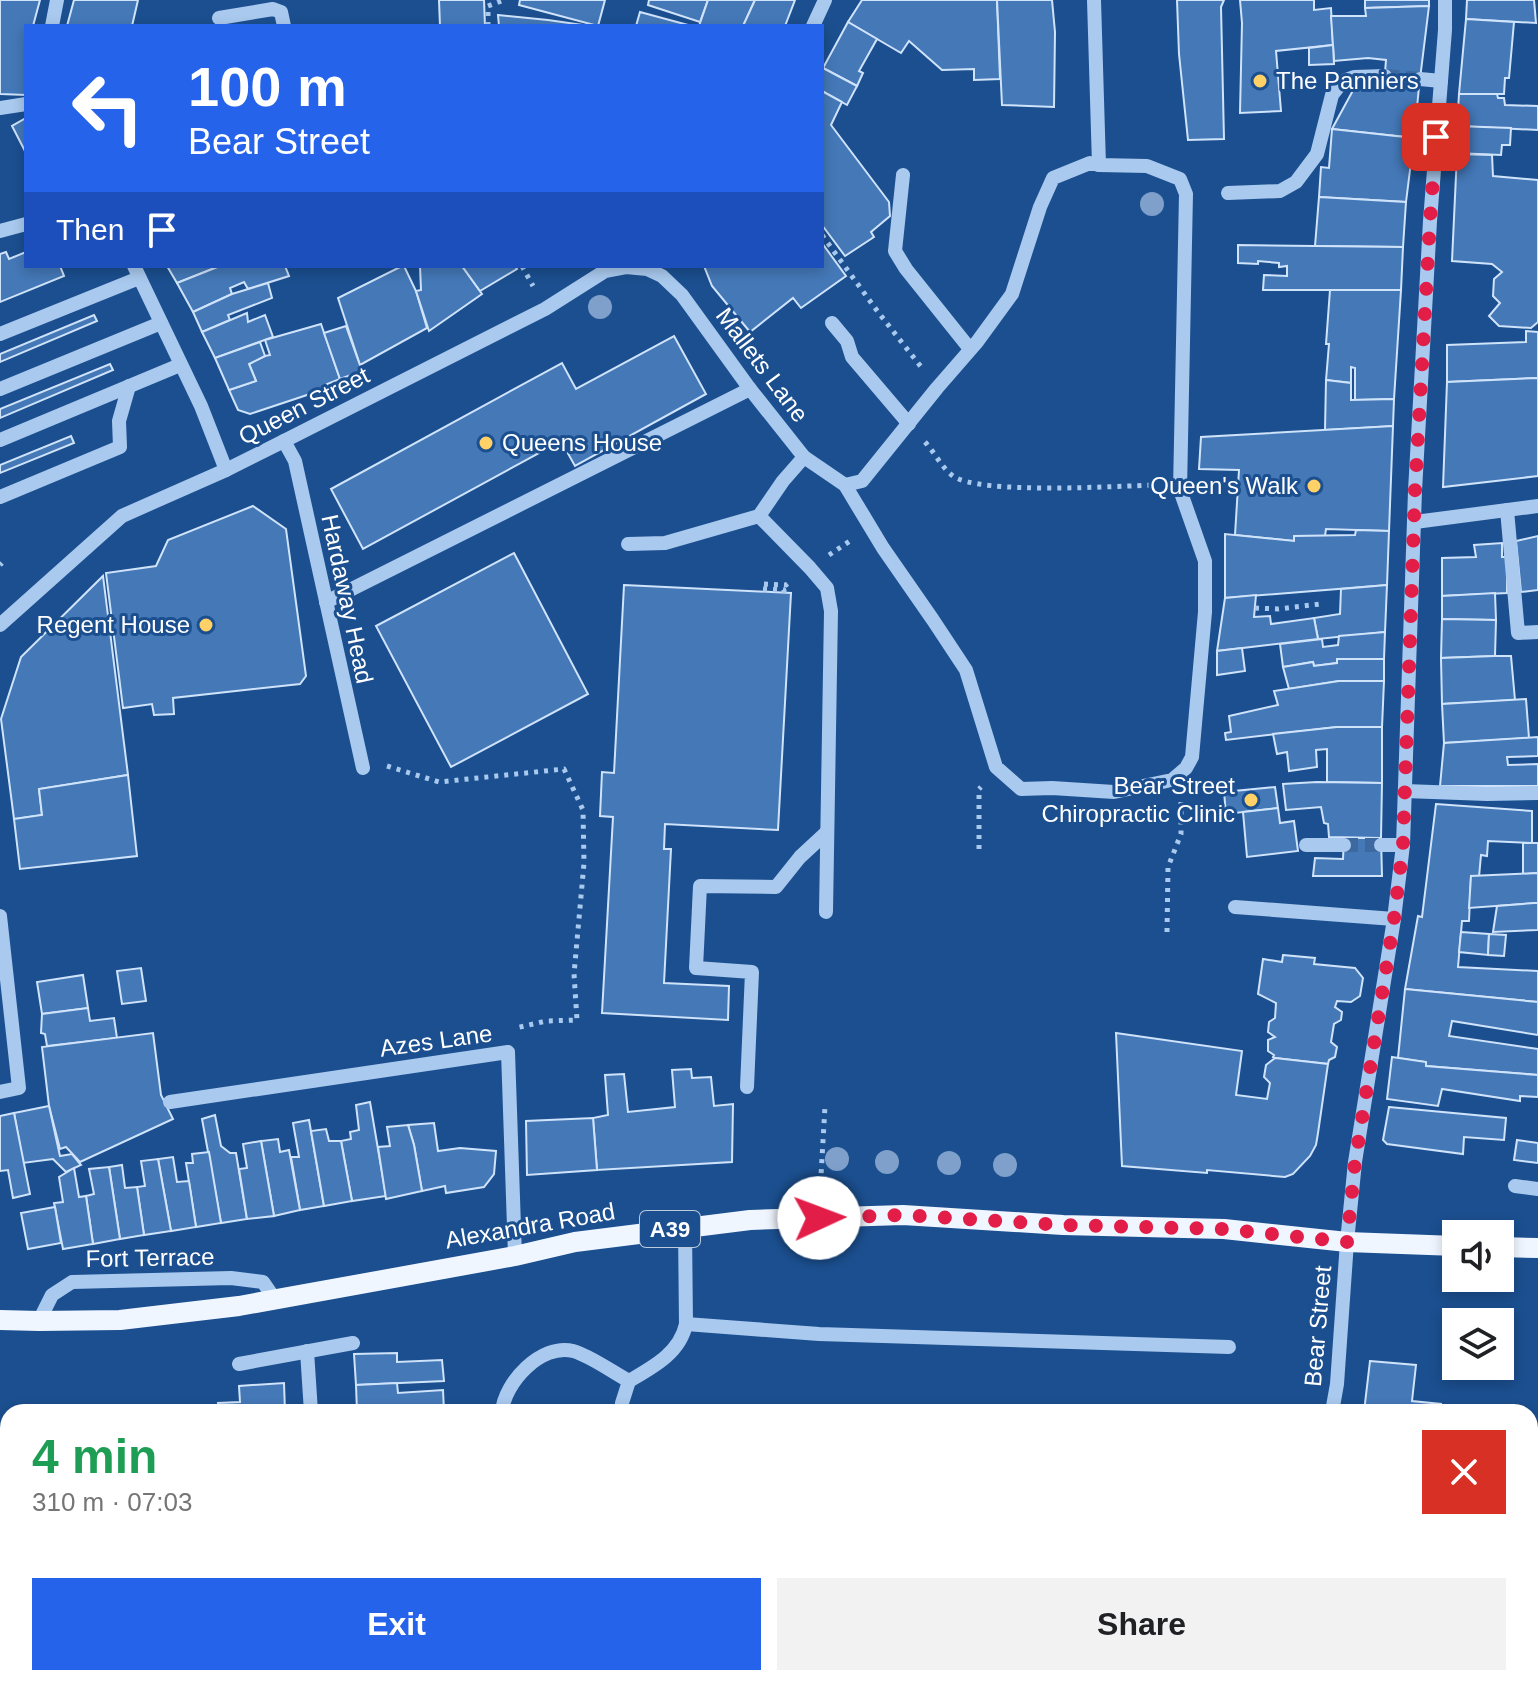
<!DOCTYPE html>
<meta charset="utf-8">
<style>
:root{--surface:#fff;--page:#f2f2f2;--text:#202124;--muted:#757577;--accent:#2563eb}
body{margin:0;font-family:Helvetica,sans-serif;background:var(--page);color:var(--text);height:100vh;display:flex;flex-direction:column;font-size:30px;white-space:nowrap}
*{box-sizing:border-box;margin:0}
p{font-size:26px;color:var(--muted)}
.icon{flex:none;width:44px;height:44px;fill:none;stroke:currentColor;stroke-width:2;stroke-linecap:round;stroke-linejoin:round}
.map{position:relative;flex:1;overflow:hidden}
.sheet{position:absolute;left:0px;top:1404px;width:1538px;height:282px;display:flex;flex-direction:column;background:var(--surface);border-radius:24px 24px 0 0;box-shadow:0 4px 12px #0003}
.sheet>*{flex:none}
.top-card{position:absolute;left:24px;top:24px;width:800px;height:244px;border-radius:0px;box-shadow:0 4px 12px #0003;background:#2563eb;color:#fff;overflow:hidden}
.controls{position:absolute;left:1442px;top:1220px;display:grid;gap:16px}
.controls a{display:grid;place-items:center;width:72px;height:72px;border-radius:0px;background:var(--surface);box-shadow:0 4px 12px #0003;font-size:40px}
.pin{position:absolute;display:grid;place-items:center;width:68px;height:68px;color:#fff;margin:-34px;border-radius:16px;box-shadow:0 4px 12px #0006}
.me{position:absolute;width:88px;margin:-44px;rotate:88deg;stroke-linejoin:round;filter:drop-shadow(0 0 6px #0008)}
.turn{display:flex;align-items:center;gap:28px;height:168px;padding:0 32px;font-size:36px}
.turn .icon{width:104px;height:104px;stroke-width:2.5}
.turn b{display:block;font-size:56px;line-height:68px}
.then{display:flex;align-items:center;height:76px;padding:0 32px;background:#0003;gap:16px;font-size:30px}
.round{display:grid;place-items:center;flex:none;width:84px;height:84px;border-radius:0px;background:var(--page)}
.overview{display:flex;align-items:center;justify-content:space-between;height:136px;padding:0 32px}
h1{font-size:48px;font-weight:600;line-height:60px;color:#1e9e55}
.button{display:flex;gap:16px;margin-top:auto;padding:16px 32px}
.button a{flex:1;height:92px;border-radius:0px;background:var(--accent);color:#fff;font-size:32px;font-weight:600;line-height:92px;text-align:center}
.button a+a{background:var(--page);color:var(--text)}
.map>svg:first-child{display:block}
.green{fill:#2e69ad}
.building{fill:#4478b7;stroke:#cfe3fa;stroke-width:2}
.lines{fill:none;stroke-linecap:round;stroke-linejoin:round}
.minor-tunnel{stroke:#3d69a0;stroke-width:14;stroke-dasharray:14 7;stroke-linecap:butt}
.path{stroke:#a9c9ee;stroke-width:5;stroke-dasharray:4 6;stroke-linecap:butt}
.minor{stroke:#a9c9ee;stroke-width:14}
.major{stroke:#f0f6ff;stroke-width:20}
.tree{fill:#7ea0ca}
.route{stroke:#e11d48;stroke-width:14;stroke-dasharray:0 25.2}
.poi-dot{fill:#ffd166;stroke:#1b4f8f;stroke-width:3}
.labels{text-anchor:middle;stroke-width:6;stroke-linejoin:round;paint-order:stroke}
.shield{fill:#1b4f8f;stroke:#bbcadd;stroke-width:2}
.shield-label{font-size:22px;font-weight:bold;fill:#fff}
.poi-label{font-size:24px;fill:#fff;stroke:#1b4f8f;text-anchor:end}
.street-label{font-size:24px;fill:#fff;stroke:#1b4f8f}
</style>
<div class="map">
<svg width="1538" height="1685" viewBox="0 0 1538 1685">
<rect width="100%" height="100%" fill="#1b4f8f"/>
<!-- green -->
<path class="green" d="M961 1678H1198L1194 1685H999Z"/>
<!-- building -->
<g class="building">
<path d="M0 0H40L33 26H26V95L0 94Z"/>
<path d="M74 0H138L132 26H67Z"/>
<path d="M439 0H484L485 26H440Z"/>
<path d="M520 0H605L598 26 519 5Z"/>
<path d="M649 0H708L700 22 648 5Z"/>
<path d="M708 0H755L743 26H699Z"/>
<path d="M755 0H795L785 26H743Z"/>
<path d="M862 0H997L1000 79 974 80V69L942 70 909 41 901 53 848 22Z"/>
<path d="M997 0H1052L1055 32 1054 107 1002 105Z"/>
<path d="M1177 0H1224L1221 7 1224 139 1188 140 1179 54Z"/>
<path d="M1240 0H1314V10L1331 8 1333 45 1276 51 1281 111 1240 113 1242 23Z"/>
<path d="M1365 0H1429V6L1365 8Z"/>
<path d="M1467 0H1534L1536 23 1466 19Z"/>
<path d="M1429 6 1419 87 1384 85 1386 60 1368 58 1334 61 1331 16H1366L1365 8Z"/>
<path d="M640 12 688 25 692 26H636Z"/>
<path d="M498 15 548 20 590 26H499Z"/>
<path d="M1466 19 1514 22 1509 78H1505L1504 94H1459Z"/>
<path d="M848 22 877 39 859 71 863 73 857 86 823 68Z"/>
<path d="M1333 45 1334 64 1309 65V48Z"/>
<path d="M823 68 857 86 847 105 822 91Z"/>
<path d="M1357 83 1419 87 1414 138 1332 129Z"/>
<path d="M822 91 842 102 831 125 889 202 890 216 871 232 874 237 845 256 822 225Z"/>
<path d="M1459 94H1497L1498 98H1504L1505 105 1538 106V130L1457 126Z"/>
<path d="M26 118V153L12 126Z"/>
<path d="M1457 126 1511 128 1510 145H1502L1501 155 1455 153Z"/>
<path d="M1332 129 1414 138 1406 202 1319 197 1321 167 1329 168Z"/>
<path d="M1457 154 1492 155 1493 176 1538 180V322L1531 328 1499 326 1489 316 1500 303 1493 296 1494 279 1502 272 1492 264 1452 261Z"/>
<path d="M1319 197 1406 202 1403 247 1315 246Z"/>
<path d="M822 243 846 276 801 308 793 298 750 332 712 286 704 266H822Z"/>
<path d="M1238 245 1403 247 1401 290H1263L1264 275 1287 276V266L1279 267V263L1258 261V264L1238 263Z"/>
<path d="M6 252 9 259 26 252V266H60L64 276 0 302V254Z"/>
<path d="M167 266H217V267L177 283Z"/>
<path d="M220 266H285L289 276 248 289 244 282 230 288 232 294 193 312 177 283Z"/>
<path d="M402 266H404L416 291 427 328 360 365 338 298Z"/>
<path d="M420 266H462L482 294 429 331 416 291 421 290Z"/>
<path d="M462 266H515L517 269 480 291Z"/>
<path d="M268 283 272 298 228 315 230 320 202 332 193 312 232 294Z"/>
<path d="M1330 290H1401L1394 399 1355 400V368L1351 367V383L1326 380 1329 344H1326Z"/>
<path d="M247 313 248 322 265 315 273 337 215 358 202 332Z"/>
<path d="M94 315 97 321 0 362V354Z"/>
<path d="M321 324 340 379 327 384 328 388 250 414 238 410 229 390 256 381 249 364 265 356 270 355 265 340Z"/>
<path d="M346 326 362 371 340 379 324 333Z"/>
<path d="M1526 331 1538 332V378L1447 382V345L1526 342Z"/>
<path d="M674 336 706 394 575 466 561 441 363 549 331 489 562 363 576 389Z"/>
<path d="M260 342 265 356 249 364 256 381 229 390 215 358Z"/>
<path d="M110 364 113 370 0 418V409Z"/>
<path d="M1538 378V476L1443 487 1447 382Z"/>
<path d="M1326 380 1351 383V400L1394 399 1393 426 1325 430Z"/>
<path d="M1393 426 1389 531 1326 529 1325 536H1294V541L1235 535 1239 470 1199 469 1201 437Z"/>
<path d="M71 436 74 443 0 473V465Z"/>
<path d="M253 506 286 529 306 676 300 684 173 698 174 714 154 715 152 704 123 708 106 573 156 566 168 540Z"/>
<path d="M1356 530 1389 531 1387 585 1225 598V534L1294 541V536L1355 535Z"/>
<path d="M1538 536V590L1521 592 1516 541Z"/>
<path d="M1502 543V557H1507V593L1442 596V558L1476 557 1474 545Z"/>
<path d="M514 553 588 694 451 767 376 626Z"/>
<path d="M103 576 128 775 39 789 42 815 14 819 1 719 21 657Z"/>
<path d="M624 585 791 593 778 830 665 824 664 849H671L664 983 729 986 728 1020 602 1013 613 817 600 816 602 772 614 773Z"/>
<path d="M1387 585 1385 632 1318 639 1314 618 1340 614 1341 589Z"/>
<path d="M1495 593 1496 620 1442 619V596Z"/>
<path d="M1256 595 1254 617 1270 616 1271 624 1314 618 1318 639 1217 651 1225 598Z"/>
<path d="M1442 619 1496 620 1495 656 1441 658Z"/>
<path d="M1385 632 1384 659H1337V663L1314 666 1313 662 1283 667 1280 644 1322 639 1323 647 1338 645 1339 636Z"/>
<path d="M1242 648 1245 671 1217 675V651Z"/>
<path d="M1495 656H1511L1515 700 1442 704 1441 658Z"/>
<path d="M1337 659H1384V681H1339L1289 689 1283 667 1313 662 1314 666 1337 663Z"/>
<path d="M1339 681H1384L1382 727H1337L1226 740 1225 733 1231 732 1229 716 1278 705 1274 691Z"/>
<path d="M1526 699 1529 738 1444 743 1442 704Z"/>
<path d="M1337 727H1382V783L1327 782V749L1316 750 1317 767 1289 771 1287 752 1277 754 1273 734Z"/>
<path d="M1538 737V756L1507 757 1508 765 1538 764V786H1440L1444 743Z"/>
<path d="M128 775 137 856 20 869 14 819 42 815 39 789Z"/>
<path d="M1317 782 1382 783 1381 838 1329 837 1328 824 1324 823 1321 807 1286 810 1283 784Z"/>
<path d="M1275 787 1278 808 1226 814 1224 792Z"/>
<path d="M1436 804 1532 811V843L1488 841 1487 856 1481 855 1479 877 1471 876 1469 921H1462L1458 967 1538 971V1002L1405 989 1418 916 1422 917Z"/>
<path d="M1278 808 1280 823 1294 821 1298 851 1247 857 1243 812Z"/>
<path d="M1344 838H1381L1382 876H1313L1315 858 1343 859Z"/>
<path d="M1523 843H1538V873L1523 874Z"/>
<path d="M1538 873V903L1469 908 1471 876Z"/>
<path d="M1534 903H1538V930L1493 932 1497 906Z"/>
<path d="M1461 932 1489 934 1488 955 1459 952Z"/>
<path d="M1489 934 1506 935 1504 956 1488 955Z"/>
<path d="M1283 955 1315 958 1314 964 1355 968 1363 978 1360 996 1351 1002 1337 1001 1335 1007 1342 1012 1341 1020 1334 1024 1331 1042 1337 1047 1335 1057 1329 1060 1328 1064 1275 1058 1273 1057 1274 1055 1268 1051V1040L1275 1037 1268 1032 1269 1022 1275 1018 1276 1003 1258 994 1263 959 1282 962Z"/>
<path d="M141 968 146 1001 122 1004 117 971Z"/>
<path d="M83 975 88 1008 42 1014 37 982Z"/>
<path d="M1405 989 1538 1002V1035L1452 1021 1449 1036 1538 1049V1075L1426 1066V1062L1398 1058Z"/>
<path d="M88 1008 90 1021 114 1018 117 1038 47 1046 45 1034 41 1033 42 1014Z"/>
<path d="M153 1033 161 1095 173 1119 80 1162 66 1147 60 1149 49 1106 42 1047Z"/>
<path d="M1116 1033 1242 1051 1236 1095 1267 1099 1270 1083 1264 1077 1266 1065 1275 1058 1328 1064 1318 1133 1316 1145 1310 1156 1293 1174 1285 1177 1207 1170V1173L1122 1166Z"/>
<path d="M1392 1057 1426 1062V1066L1538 1075V1097L1520 1096V1101L1442 1089 1438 1106 1387 1099Z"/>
<path d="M691 1069 692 1078 711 1077 714 1106 733 1104 732 1162 597 1170 593 1118 608 1115 605 1075 624 1074 628 1112 675 1107 672 1070Z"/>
<path d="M370 1102 386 1196 352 1201 341 1141 351 1139 350 1132 359 1130 356 1105Z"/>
<path d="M49 1106 60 1156 72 1154 81 1165 66 1172 53 1159 23 1163 14 1113Z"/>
<path d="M1389 1107 1506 1118 1504 1140 1464 1137 1463 1154 1387 1144 1383 1140Z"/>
<path d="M14 1113 30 1194 13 1198 8 1170 0 1171V1116Z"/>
<path d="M215 1115 221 1146 230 1153H236L247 1219 221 1223 202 1119Z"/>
<path d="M593 1118 597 1170 527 1175 526 1121Z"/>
<path d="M309 1120 324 1206 300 1210 291 1157H299L293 1123Z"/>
<path d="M434 1123 438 1151 460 1148 496 1151 494 1174 484 1187 446 1193 445 1186 422 1191 414 1145 408 1125Z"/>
<path d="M408 1125 414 1145 422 1191 386 1199 378 1147 390 1146 387 1127Z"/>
<path d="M326 1129 329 1141H341L352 1201 324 1206 311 1131Z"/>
<path d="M278 1139 280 1152 289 1150 300 1210 274 1216 261 1141Z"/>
<path d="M1517 1140 1538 1143V1163L1514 1160Z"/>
<path d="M261 1141 274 1216 247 1219 239 1169 247 1168 243 1144Z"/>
<path d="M209 1152 221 1223 196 1227 186 1163H193L192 1154Z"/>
<path d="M173 1157 177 1182 189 1181 196 1227 171 1231 158 1159Z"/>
<path d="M158 1159 171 1231 144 1235 137 1187 145 1186 141 1161Z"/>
<path d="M122 1165 125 1188 137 1187 144 1235 120 1239 109 1167Z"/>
<path d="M109 1167 120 1239 93 1244 86 1196 94 1194 89 1169Z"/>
<path d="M74 1168 79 1197 86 1196 93 1244 63 1249 54 1203 63 1202 59 1177Z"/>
<path d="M55 1207 61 1243 28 1249 21 1213Z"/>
<path d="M397 1353V1362L442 1360 444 1381 356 1385 354 1354Z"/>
<path d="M1370 1361 1416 1365 1412 1401 1441 1404 1440 1412H1364Z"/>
<path d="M284 1383 285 1412H219L218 1403 240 1402 239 1386Z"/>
<path d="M397 1383 398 1393 443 1390 444 1411 357 1412 356 1385Z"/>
<path d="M926 1405 965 1406V1412H925Z"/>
<path d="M1538 1433V1476L1530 1478V1436Z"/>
<path d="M224 1678H296L297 1685H225Z"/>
<rect x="693" y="1678" width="48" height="7"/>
<path d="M1326 1678H1404L1403 1685 1376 1682 1375 1685H1325Z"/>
<path d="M412 1679 413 1685H369V1680Z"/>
</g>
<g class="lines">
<!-- minor-tunnel -->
<g class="minor-tunnel">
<path d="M1385 76 1420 79"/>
<path d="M1344 845H1381"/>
</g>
<!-- path -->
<g class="path">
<path d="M488 26V6L504 0"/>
<path d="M822 235 878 312 922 368"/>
<path d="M522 266 533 286"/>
<path d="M925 442C935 453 942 468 953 476 980 495 1118 486 1157 485"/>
<path d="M1206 489 1239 482"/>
<path d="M829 555 850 541"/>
<path d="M0 565 2 563"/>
<path d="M784 593V590L763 589V584L786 585 791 581"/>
<path d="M1255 608 1278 609 1320 604"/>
<path d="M387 766 439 782 564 769 583 810 584 863 574 974 577 1020 546 1021 516 1028"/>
<path d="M979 849V789L981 787"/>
<path d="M1167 932 1168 867 1181 834V802"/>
<path d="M820 1193 825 1106"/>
</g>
<!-- minor -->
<g class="minor">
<path d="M1094 0 1099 165"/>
<path d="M219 18 273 9 281 12 284 26"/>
<path d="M52 26 57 0"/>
<path d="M813 26 825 0"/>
<path d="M1420 79 1441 81"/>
<path d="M0 108 26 104"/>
<path d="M903 175 895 251 906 269 970 349"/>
<path d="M1228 193 1280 191 1296 182 1317 154 1332 95 1343 81 1354 77 1385 76"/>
<path d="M0 231 26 224"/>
<path d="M134 266 201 406 226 470"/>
<path d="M832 323 847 341 852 357 909 424"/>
<path d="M0 334 139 278"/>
<path d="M0 389 161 323"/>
<path d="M0 440 180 365"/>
<path d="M284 441 295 461 363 768"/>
<path d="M0 497 120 447 119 421 129 386"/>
<path d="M1507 510 1518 633 1538 632"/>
<path d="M759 516 810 568 827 588 831 611 826 912"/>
<path d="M1415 522 1538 506"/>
<path d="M628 544 665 543 759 516 783 481 804 457"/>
<path d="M326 602 750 389"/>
<path d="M0 625 122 516 226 470 284 441 545 309 605 271 626 267 647 269 662 276 682 295 750 389 804 457 845 485 883 548 933 620 966 670 996 767 1021 789 1052 788 1114 792 1172 780 1186 768 1192 757 1205 612V561L1180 490 1186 194 1180 179 1147 166 1099 165 1090 163 1053 178 1040 207 1012 294 977 342 937 388 862 481 845 485"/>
<path d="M1405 791 1487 794 1538 793"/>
<path d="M1306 845H1344"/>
<path d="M1381 845H1403"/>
<path d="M1235 907 1394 919"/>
<path d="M0 916 19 1088 0 1092"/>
<path d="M747 1087 752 972 696 968 700 886 776 887 800 857 827 832"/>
<path d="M170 1102 508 1052 515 1256"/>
<path d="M1515 1186 1538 1189"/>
<path d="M39 1321 52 1295 72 1282 231 1278 263 1282 274 1298"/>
<path d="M686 1324 819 1334 1229 1347"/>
<path d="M307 1351 311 1412"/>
<path d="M239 1364 353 1343"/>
<path d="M629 1381C653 1367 680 1353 686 1324L685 1227"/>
<path d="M502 1412C504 1383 541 1343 573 1351 589 1355 614 1373 629 1381L622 1403 621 1412"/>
<path d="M1332 1412 1337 1384 1347 1242 1355 1162 1394 919 1403 845 1415 491 1430 221 1445 30V0"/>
<path d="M1530 1506 1538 1504"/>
<path d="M327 1678V1685"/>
<path d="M518 1678 521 1685"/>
<path d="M961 1678 999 1685"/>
<path d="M650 1685 657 1678"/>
<path d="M1194 1685 1198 1678"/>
<path d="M1289 1685 1290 1678"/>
</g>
<!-- major -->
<g class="major">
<path d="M1500 1247 1538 1248"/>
<path d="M0 1320 39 1321 120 1320 239 1306 515 1256 575 1242 750 1220 903 1215 1063 1225 1224 1229 1347 1242 1456 1246"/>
</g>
</g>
<!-- trees -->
<g class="tree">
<circle cx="1152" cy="204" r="12"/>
<circle cx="600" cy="307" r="12"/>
<circle cx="837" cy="1159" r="12"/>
<circle cx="887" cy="1162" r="12"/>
<circle cx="949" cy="1163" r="12"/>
<circle cx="1005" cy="1165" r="12"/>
</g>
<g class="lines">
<!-- route -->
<path class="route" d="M819 1218 903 1215 1063 1225 1224 1229 1347 1242 1355 1162 1394 919 1403 845 1415 491 1430 221 1436 137"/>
</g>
<!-- markers -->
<g class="poi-dot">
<circle cx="1260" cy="81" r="8"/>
<circle cx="486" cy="443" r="8"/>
<circle cx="1314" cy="486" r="8"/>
<circle cx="206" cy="625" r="8"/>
<circle cx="1251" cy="800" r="8"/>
</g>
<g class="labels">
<!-- shield labels -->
<rect class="shield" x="640" y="1211" width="60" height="36" rx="6"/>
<g class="shield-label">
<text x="670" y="1237">A39</text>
</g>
<!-- poi labels -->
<g class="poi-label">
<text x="1276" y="89" text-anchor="start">The Panniers</text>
<text x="502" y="451" text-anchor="start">Queens House</text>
<text x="1298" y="494">Queen's Walk</text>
<text x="190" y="633">Regent House</text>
<text x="1235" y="794">Bear Street<tspan x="1235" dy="28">Chiropractic Clinic</tspan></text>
</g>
<!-- street labels -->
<g class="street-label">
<text transform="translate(762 365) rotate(53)" y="8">Mallets Lane</text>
<text transform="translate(304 406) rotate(-27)" y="8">Queen Street</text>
<text transform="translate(347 599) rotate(78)" y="8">Hardaway Head</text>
<text transform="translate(436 1041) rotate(-8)" y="8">Azes Lane</text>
<text transform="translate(530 1226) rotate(-10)" y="8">Alexandra Road</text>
<text transform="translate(150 1258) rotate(-1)" y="8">Fort Terrace</text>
<text transform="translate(1318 1326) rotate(-85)" y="8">Bear Street</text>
</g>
</g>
</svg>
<div class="controls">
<a><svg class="icon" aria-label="sound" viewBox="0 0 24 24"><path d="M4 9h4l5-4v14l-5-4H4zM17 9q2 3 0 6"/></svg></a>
<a><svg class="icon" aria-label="layers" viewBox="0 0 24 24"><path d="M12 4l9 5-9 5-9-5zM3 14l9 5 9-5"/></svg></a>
</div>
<div class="pin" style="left:1436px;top:137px;background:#d93025"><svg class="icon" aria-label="arrive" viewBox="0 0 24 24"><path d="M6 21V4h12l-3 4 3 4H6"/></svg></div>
<svg class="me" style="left:819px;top:1218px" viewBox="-20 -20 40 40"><circle r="19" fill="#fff"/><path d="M0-13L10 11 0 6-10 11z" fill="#e11d48"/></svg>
<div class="top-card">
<div class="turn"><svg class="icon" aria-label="left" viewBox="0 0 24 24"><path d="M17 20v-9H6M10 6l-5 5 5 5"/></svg><div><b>100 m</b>Bear Street</div></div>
<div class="then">Then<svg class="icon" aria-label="arrive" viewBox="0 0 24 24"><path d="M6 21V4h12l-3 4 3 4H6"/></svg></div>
</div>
<section class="sheet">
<div class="overview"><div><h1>4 min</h1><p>310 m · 07:03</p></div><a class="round" style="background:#d93025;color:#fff"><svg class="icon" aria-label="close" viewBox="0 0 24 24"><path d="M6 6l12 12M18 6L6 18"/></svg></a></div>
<div class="button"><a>Exit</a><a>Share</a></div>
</section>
</div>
